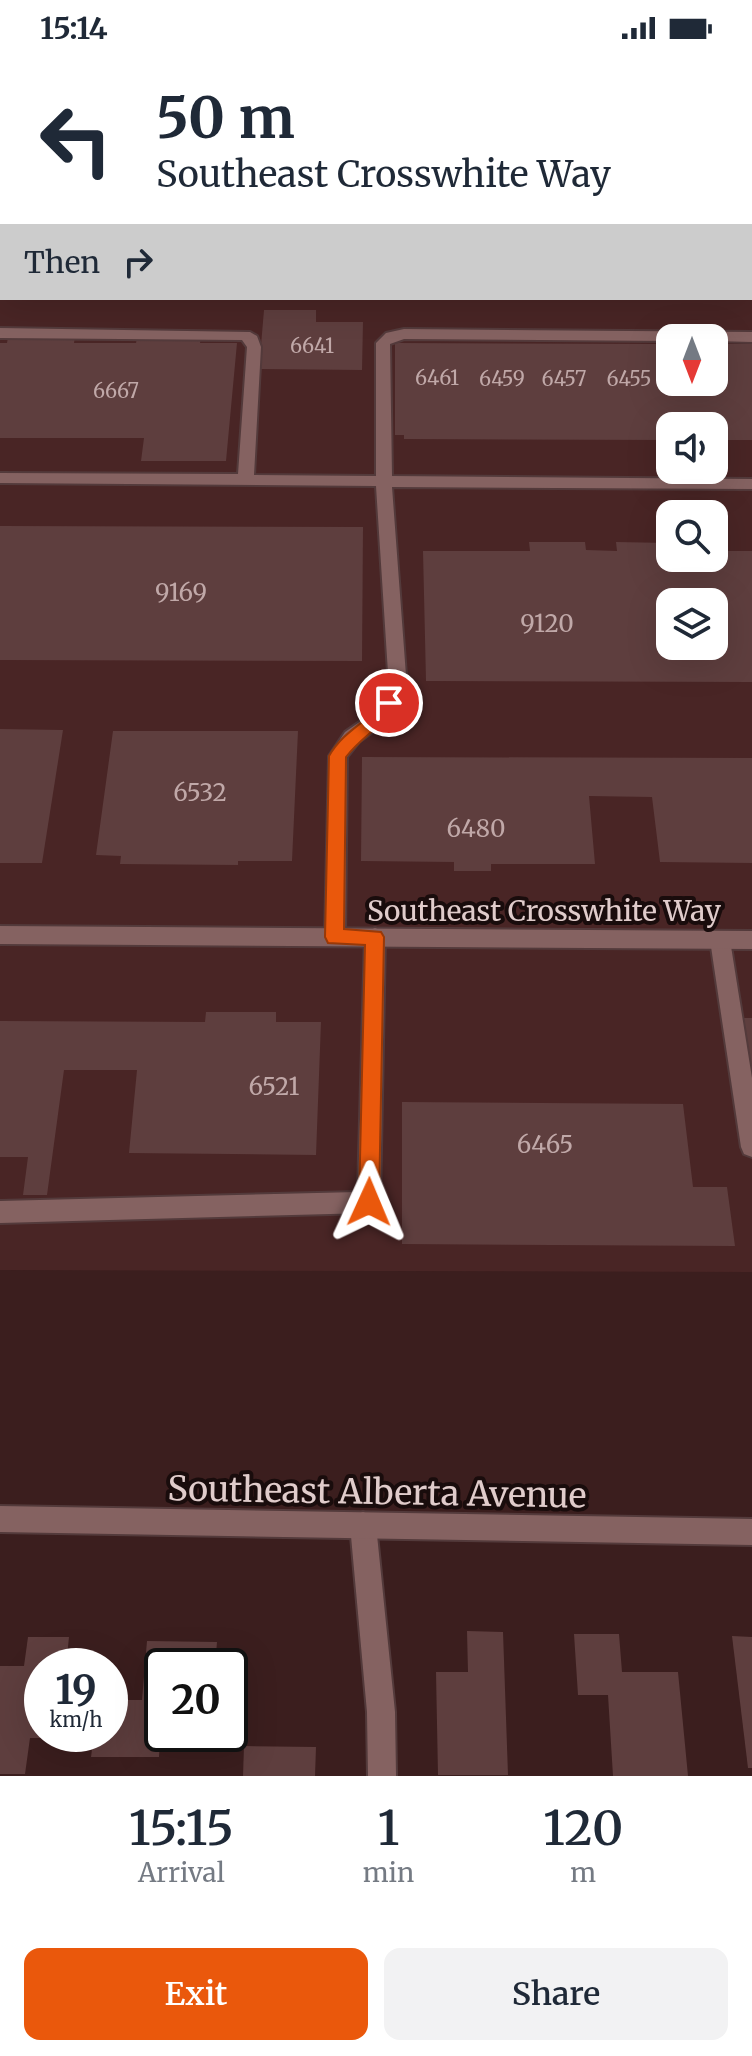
<!DOCTYPE html>
<style>
:root{--surface:#fff;--page:#f2f2f3;--text:#1f2937;--muted:#747a83;--accent:#ea580c}
body{margin:0;font-family:Merriweather,serif;background:var(--page);color:var(--text);height:100vh;display:flex;flex-direction:column;font-size:30px;white-space:nowrap}
*{box-sizing:border-box;margin:0}
p{font-size:26px;color:var(--muted)}
.icon{flex:none;width:44px;height:44px;fill:none;stroke:currentColor;stroke-width:2;stroke-linecap:round;stroke-linejoin:round}
.map{position:relative;height:1720px;overflow:hidden}
.details{display:flex;flex-direction:column;background:var(--surface);flex:1}
.details>*{flex:none}
.top-card{position:absolute;left:0px;top:0px;width:752px;height:244px;box-shadow:0 8px 32px #0002;background:#fff;color:var(--text);overflow:hidden}
.needle{width:52px;rotate:180deg}
.tools{position:absolute;left:656px;top:268px;display:grid;gap:16px}
.tools a{display:grid;place-items:center;width:72px;height:72px;border-radius:16px;background:var(--surface);box-shadow:0 8px 32px #0002;font-size:40px}
.speed{position:absolute;left:24px;top:1592px;display:flex;gap:16px;font-size:40px;font-weight:700;text-align:center}
.speed>*{display:grid;place-content:center;width:104px;height:104px;border-radius:50%;background:var(--surface);box-shadow:0 8px 32px #0002;line-height:1}
.speed small{font-size:20px;font-weight:400}
.speed .limit{border:4px solid #111;border-radius:12px;background:#fff;color:#111}
.pin{position:absolute;display:grid;place-items:center;width:68px;height:68px;color:#fff;margin:-34px;border:4px solid #fff;border-radius:50%;box-shadow:0 2px 8px #0007}
.me{position:absolute;width:88px;margin:-44px;rotate:1deg;stroke-linejoin:round;filter:drop-shadow(0 0 6px #0008)}
.turn{display:flex;align-items:center;gap:28px;height:168px;padding:0 24px;font-size:36px}
.turn .icon{width:104px;height:104px;stroke-width:2.5}
.turn b{display:block;font-size:56px;line-height:68px}
.then{display:flex;align-items:center;height:76px;padding:0 24px;background:#0003;gap:16px;font-size:30px}
.eta{display:flex;justify-content:space-evenly;align-items:center;height:136px;text-align:center}
.eta b{font-size:48px;font-weight:600;line-height:56px}
.action{display:flex;gap:16px;margin-top:auto;padding:16px 24px}
.action a{flex:1;height:92px;border-radius:16px;background:var(--accent);color:#fff;font-size:32px;font-weight:600;line-height:92px;text-align:center}
.action a+a{background:var(--page);color:var(--text)}
.status{display:flex;justify-content:space-between;align-items:center;height:56px;padding:0 40px;background:var(--surface);direction:ltr}
.status svg{height:22px;fill:currentColor}
.map>svg:first-child{display:block}
.built{fill:#492525;fill-rule:evenodd}
.lines{fill:none;stroke-linecap:round;stroke-linejoin:round}
.stream{fill:#340006;fill-rule:evenodd}
.building{fill:#5e3e3e;fill-rule:evenodd}
.lane-casing{stroke:#533a3b;stroke-width:4}
.street-casing{stroke:#533a3b;stroke-width:4}
.primary-casing{stroke:#533a3b;stroke-width:4}
.lane{fill:#856261;fill-rule:evenodd}
.street{fill:#856261;fill-rule:evenodd}
.primary{fill:#cc8282;fill-rule:evenodd}
.route{fill:#ea580c;stroke:#983908;stroke-width:2}
.labels{text-anchor:middle;stroke-width:8;stroke-linejoin:round;paint-order:stroke}
.far-number-label{font-size:20px;fill:#c0a8a8}
.number-label{font-size:24px;fill:#c0a8a8}
.street-label{font-size:28px;fill:#e0cccb;stroke:#190c0c}
.near-street-label{font-size:34px;fill:#e0cccb;stroke:#190c0c}
</style>
<div class="status"><b>15:14</b><svg viewBox="0 0 49 12"><path d="M0 12V9h3v3zM5 12V6h3v6zM10 12V3h3v9zM15 12V0h3v12zM26 1h20v11H26zM47 4h2v5h-2z"/></svg></div>
<div class="map">
<svg width="752" height="1720" viewBox="0 0 752 1720">
<rect width="100%" height="100%" fill="#3b1e1e"/>
<!-- built -->
<path class="built" d="M0 236 2 242H750L752 239V1216L0 1214ZM670 282H714V326H670ZM670 370H714V414H670ZM670 458H714V502H670ZM670 546H714V590H670Z"/>
<g class="lines">
<!-- stream -->
<g class="stream">
<path d="M133 0H141L142 2H134Z"/>
<rect x="750" y="39" width="2" height="4"/>
</g>
</g>
<!-- building -->
<g class="building">
<path d="M264 254H316V266H363L362 314 259 313Z"/>
<path d="M8 281H75L74 287H136L137 282H201L200 287H237L226 405H141L144 382H0V287H7Z"/>
<path d="M395 287 670 288V326H714V288H752V384H714V370H670V384L404 383V379H395Z"/>
<path d="M0 470 363 471 362 605 0 604Z"/>
<path d="M529 486H585L586 494 617 495 616 486 669 487 670 502H714V495H752V626L426 625 423 495H530ZM670 546H714V590H670Z"/>
<path d="M0 673 63 674 42 807H0Z"/>
<path d="M113 675H298L292 805H238V809L120 808 121 800 96 799Z"/>
<path d="M362 701 752 702V807L660 806 652 741 589 740 595 808H491V815H454V806L361 805Z"/>
<path d="M206 956H276V966H321L316 1099 129 1097 137 1014H64L47 1139H23L28 1101H0V965L205 966Z"/>
<path d="M741 962H752V1019L750 1020Z"/>
<path d="M402 1046 683 1048 693 1131H727L735 1190 402 1188Z"/>
<path d="M467 1575 503 1576 508 1719H438L436 1616H468Z"/>
<path d="M574 1578H619L622 1616H678L688 1720H613L608 1639H578Z"/>
<path d="M732 1580 752 1581V1712H748Z"/>
<path d="M28 1581H69L66 1610H42V1678H59L58 1682H30L25 1718H0V1610H24Z"/>
<path d="M147 1585 217 1586 215 1610H162V1678H211V1684H160L159 1701H91L94 1678H110V1644H142Z"/>
<path d="M244 1690 316 1691 315 1720H243Z"/>
</g>
<g class="lines">
<defs>
<g id="lane">
<path d="M0 272 250 276 257 280 261 291 254 419 376 420V287L386 277 404 273 752 276V286L714 285V282H670V285L404 283 390 288 392 420 752 423V433L392 431 407 633 386 666 359 686 347 701 345 881 342 887 335 890 328 887 325 881 329 700 345 676 374 656 389 632 376 430 0 427V417L238 418 247 291 242 284 0 282Z"/>
<path d="M375 872 382 875 385 881 380 1146 377 1154 369 1157 0 1167V1145L358 1136 365 881 368 875Z"/>
<path d="M720 875 727 878 730 884 752 1022V1101L744 1098 741 1091 710 884 713 878Z"/>
<path d="M363 1456 372 1460 376 1469 395 1656 396 1720H368L367 1656 350 1469 354 1460Z"/>
</g>
<g id="street">
<path d="M0 870 752 875V893L0 888Z"/>
<path d="M0 1450 752 1463V1489L0 1476Z"/>
</g>
<g id="primary">
<rect x="0" y="210" width="2" height="8"/>
<rect x="750" y="211" width="2" height="8"/>
</g>
</defs>
<!-- lane casing -->
<use href="#lane" class="lane-casing"/>
<!-- street casing -->
<use href="#street" class="street-casing"/>
<!-- primary casing -->
<use href="#primary" class="primary-casing"/>
<!-- lane -->
<use href="#lane" class="lane"/>
<!-- street -->
<use href="#street" class="street"/>
<!-- primary -->
<use href="#primary" class="primary"/>
</g>
<!-- route -->
<path class="route" d="M389 641 397 647C384 670 362 680 346 701L344 873 381 876 384 881 379 1146 376 1153 369 1156 362 1153 359 1146 365 889 328 887 325 881 329 700C340 681 355 672 371 659 378 652 380 644 389 641Z"/>
<g class="labels">
<!-- far-number labels -->
<g class="far-number-label">
<text x="312" y="297">6641</text>
<text x="437" y="329">6461</text>
<text x="502" y="330">6459</text>
<text x="564" y="330">6457</text>
<text x="629" y="330">6455</text>
<text x="116" y="342">6667</text>
</g>
<!-- number labels -->
<g class="number-label">
<text x="181" y="545">9169</text>
<text x="547" y="576">9120</text>
<text x="200" y="745">6532</text>
<text x="476" y="781">6480</text>
<text x="274" y="1039">6521</text>
<text x="545" y="1097">6465</text>
</g>
<!-- street labels -->
<g class="street-label">
<text x="544" y="865">Southeast Crosswhite Way</text>
</g>
<!-- near-street labels -->
<g class="near-street-label">
<text transform="translate(377 1436) rotate(1)" y="12">Southeast Alberta Avenue</text>
</g>
</g>
</svg>
<div class="tools">
<a><svg class="needle" viewBox="-14 -14 28 28"><path d="M0-13l5 13h-10z" fill="#e53935"/><path d="M0 13l5-13h-10z" fill="#747a83"/></svg></a>
<a><svg class="icon" aria-label="sound" viewBox="0 0 24 24"><path d="M4 9h4l5-4v14l-5-4H4zM17 9q2 3 0 6"/></svg></a>
<a><svg class="icon" aria-label="search" viewBox="0 0 24 24"><circle cx="10" cy="10" r="6"/><path d="M15 15l6 6"/></svg></a>
<a><svg class="icon" aria-label="layers" viewBox="0 0 24 24"><path d="M12 4l9 5-9 5-9-5zM3 14l9 5 9-5"/></svg></a>
</div>
<div class="speed"><div>19<small>km/h</small></div><div class="limit">20</div></div>
<div class="pin" style="left:389px;top:647px;background:#d93025"><svg class="icon" aria-label="arrive" viewBox="0 0 24 24"><path d="M6 21V4h12l-3 4 3 4H6"/></svg></div>
<svg class="me" style="left:369px;top:1146px" viewBox="-20 -20 40 40"><path d="M0-17L14 15 0 8-14 15z" fill="#ea580c" stroke="#fff" stroke-width="4"/></svg>
<div class="top-card">
<div class="turn"><svg class="icon" aria-label="left" viewBox="0 0 24 24"><path d="M17 20v-9H6M10 6l-5 5 5 5"/></svg><div><b>50 m</b>Southeast Crosswhite Way</div></div>
<div class="then">Then<svg class="icon" aria-label="right" viewBox="0 0 24 24"><path d="M7 20v-9h11M14 6l5 5-5 5"/></svg></div>
</div>
</div>
<section class="details">
<div class="eta">
<div><b>15:15</b><p>Arrival</p></div>
<div><b>1</b><p>min</p></div>
<div><b>120</b><p>m</p></div>
</div>
<div class="action"><a>Exit</a><a>Share</a></div>
</section>
